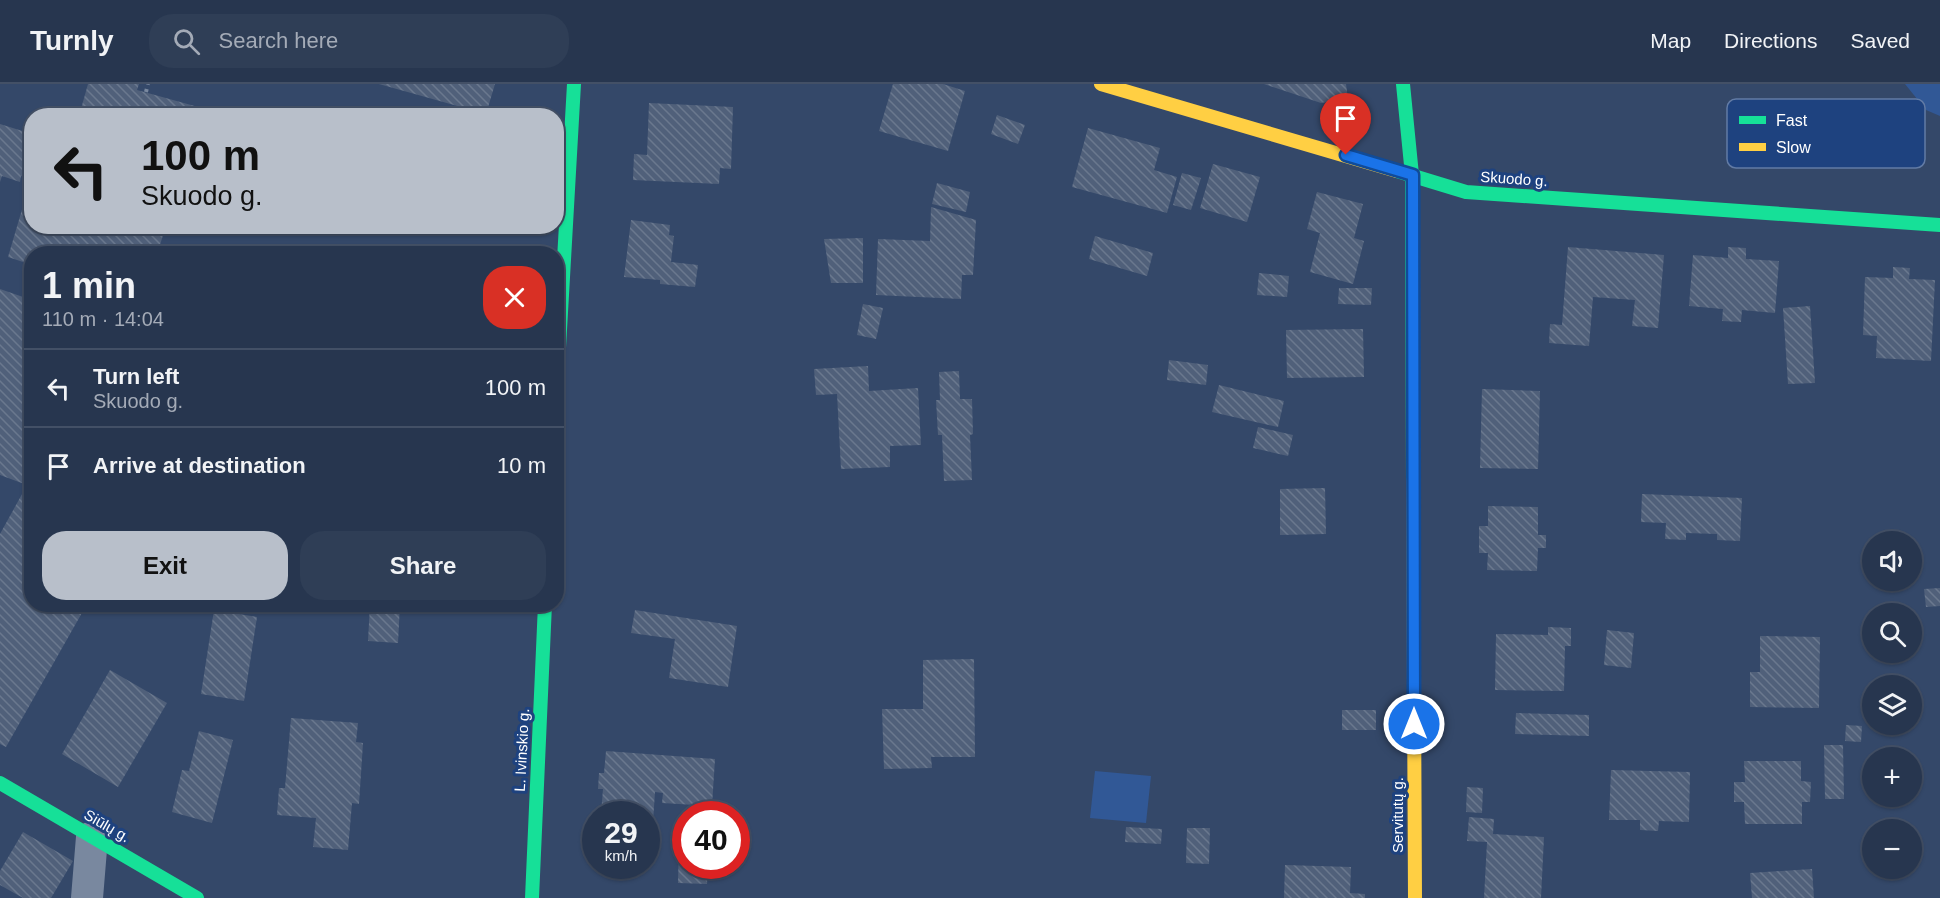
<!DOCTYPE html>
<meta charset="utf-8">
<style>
:root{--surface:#27364f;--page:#2f3e56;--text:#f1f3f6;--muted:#a4abb7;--line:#435066;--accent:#b8bfca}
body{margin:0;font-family:Arial,sans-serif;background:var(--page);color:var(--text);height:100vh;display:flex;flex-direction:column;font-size:22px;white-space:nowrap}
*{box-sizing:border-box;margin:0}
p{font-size:20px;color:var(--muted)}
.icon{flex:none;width:33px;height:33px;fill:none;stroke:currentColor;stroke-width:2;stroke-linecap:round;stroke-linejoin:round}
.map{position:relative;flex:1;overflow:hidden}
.details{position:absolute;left:24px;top:162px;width:540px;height:366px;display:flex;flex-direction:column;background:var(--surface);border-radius:24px;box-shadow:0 2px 4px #0004,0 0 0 2px var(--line)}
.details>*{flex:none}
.banner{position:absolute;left:24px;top:24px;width:540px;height:126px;border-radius:24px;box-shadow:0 2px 4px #0004,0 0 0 2px var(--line);background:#b8bfca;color:#111;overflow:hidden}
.controls{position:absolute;left:1862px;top:447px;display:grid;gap:12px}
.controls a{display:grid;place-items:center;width:60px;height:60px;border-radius:50%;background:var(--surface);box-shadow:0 2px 4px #0004,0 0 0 2px var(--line);font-size:30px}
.speed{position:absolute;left:582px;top:717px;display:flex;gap:12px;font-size:30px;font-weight:700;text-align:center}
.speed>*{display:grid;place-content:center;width:78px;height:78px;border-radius:50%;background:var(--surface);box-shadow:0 2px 4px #0004,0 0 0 2px var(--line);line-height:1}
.speed small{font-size:15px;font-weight:400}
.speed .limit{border:9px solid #d22;background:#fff;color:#111}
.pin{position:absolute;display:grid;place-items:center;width:51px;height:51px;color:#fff;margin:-62px -26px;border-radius:50% 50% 50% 0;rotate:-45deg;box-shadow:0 0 6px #0007}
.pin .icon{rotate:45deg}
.me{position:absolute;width:66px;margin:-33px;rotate:0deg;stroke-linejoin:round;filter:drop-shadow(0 0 4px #0008)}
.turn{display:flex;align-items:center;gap:21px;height:126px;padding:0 18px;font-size:27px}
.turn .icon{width:78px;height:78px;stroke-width:2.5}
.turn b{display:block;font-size:42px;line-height:51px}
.round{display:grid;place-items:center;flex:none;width:63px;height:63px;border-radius:24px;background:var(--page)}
.headline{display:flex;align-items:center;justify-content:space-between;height:102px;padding:0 18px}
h1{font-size:36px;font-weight:700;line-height:45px}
.cta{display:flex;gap:12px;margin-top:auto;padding:12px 18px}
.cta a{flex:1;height:69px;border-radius:24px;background:var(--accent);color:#111;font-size:24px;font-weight:700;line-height:69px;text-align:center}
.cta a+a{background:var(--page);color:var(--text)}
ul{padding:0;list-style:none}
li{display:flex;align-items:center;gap:18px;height:78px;padding:0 18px;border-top:2px solid var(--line)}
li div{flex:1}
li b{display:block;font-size:22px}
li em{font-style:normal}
header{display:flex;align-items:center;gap:36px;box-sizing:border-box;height:84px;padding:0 30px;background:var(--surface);border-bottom:2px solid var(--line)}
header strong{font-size:28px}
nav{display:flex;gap:33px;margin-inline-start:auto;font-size:21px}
.search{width:420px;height:54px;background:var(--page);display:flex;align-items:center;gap:15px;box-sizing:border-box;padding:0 21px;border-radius:24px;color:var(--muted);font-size:22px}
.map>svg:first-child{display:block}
.pitch{fill:#315896}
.building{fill:url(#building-back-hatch)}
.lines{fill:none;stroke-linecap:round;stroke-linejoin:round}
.path{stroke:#79889f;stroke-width:4;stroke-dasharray:3 4.5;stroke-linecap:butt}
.street{stroke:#79889f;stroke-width:32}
.fast{stroke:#16e098;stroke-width:14}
.slow{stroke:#ffcf43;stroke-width:14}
.route-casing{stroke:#114b97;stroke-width:15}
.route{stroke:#1a73e8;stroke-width:10}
.labels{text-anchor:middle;stroke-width:6;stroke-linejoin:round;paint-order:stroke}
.street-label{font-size:15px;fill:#fff;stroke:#1e427f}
.key{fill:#1e427f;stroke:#627ba5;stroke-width:1.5}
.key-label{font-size:16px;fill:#fff}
</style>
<header>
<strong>Turnly</strong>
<div class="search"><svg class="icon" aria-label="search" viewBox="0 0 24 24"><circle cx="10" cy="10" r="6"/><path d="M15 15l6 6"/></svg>Search here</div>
<nav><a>Map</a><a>Directions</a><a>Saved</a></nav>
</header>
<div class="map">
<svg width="1940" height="814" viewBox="0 0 1940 814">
<defs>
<pattern id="building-back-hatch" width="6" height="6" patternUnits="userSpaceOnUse" patternTransform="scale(1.5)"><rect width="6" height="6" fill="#50607a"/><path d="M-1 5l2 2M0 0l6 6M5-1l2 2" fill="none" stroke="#6a788e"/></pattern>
</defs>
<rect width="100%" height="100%" fill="#344869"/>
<!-- pitch -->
<g class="pitch">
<path d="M1905 0H1940V32L1926 26Z"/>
<path d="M1095 687 1151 692 1146 739 1090 734Z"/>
</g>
<!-- building -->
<g class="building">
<path d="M88 0H139L137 6 209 26 207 32H79Z"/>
<path d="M379 0H495L486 30Z"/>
<path d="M893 0H943L965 7 948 67 879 47Z"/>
<path d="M1264 0H1346L1348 15 1321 19Z"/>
<path d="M649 19 733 23 731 85 720 84 719 100 633 96 634 70 647 71Z"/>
<path d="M997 31 1025 41 1018 60 991 50Z"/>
<path d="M0 40 32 50V142H166L157 170H32V181L8 173 31 95 21 92 20 98 2 92 0 98Z"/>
<path d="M1088 44 1160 64 1154 86 1177 93 1167 129 1072 103Z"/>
<path d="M1213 80 1260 93 1247 138 1200 124Z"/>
<path d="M1182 89 1201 94 1191 126 1173 121Z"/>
<path d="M937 99 970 108 966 128 932 120Z"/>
<path d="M1317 108 1363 120 1354 154 1364 157 1353 200 1310 188 1320 149 1307 145Z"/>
<path d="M931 123 976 136 973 191H962L961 215 876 211 878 155 930 157Z"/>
<path d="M631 136 670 141 669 151 674 152 671 178 698 181 695 203 660 200V196L624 193Z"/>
<path d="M1095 152 1153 169 1147 192 1089 175Z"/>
<path d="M863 154V199H831L824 155Z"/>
<path d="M1568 163 1664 171 1658 244 1632 242 1635 216 1593 213 1589 262 1549 259 1550 240 1562 241Z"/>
<path d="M1728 163 1746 164V175L1779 177 1775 229 1742 226 1741 238 1722 237 1723 225 1689 222 1693 171 1728 174Z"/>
<path d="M1893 183 1910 184 1909 195 1935 196 1931 277 1876 274 1877 252 1863 251 1865 193 1893 194Z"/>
<path d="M1259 189 1289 192 1287 213 1257 211Z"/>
<path d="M32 199V520H87L6 663 0 660V450L27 401 0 391V205L26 214Z"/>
<path d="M1339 204H1372L1371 221 1338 220Z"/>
<path d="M863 220 883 224 876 255 857 251Z"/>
<path d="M1810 222 1815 299 1788 300 1783 224Z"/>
<path d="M1363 245 1364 293 1287 294 1286 246Z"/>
<path d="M1169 276 1208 281 1206 301 1167 296Z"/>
<path d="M868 282 869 307 918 304 921 361 890 362V383L841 385 837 310 816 311 814 285Z"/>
<path d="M959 287 960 315H972L973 350 970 351 972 396 944 397 942 351H938L936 316H940L939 288Z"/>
<path d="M1219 301 1284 317 1278 343 1212 328Z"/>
<path d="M1482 305 1540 307 1538 385 1480 384Z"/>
<path d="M1258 343 1293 351 1288 372 1253 364Z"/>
<path d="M1325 404 1326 450 1280 451V405Z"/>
<path d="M1642 410 1742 414 1740 457 1717 456V450L1686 449V456L1665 455 1666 439 1641 438Z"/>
<path d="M1488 422 1538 423V451H1546V464H1538L1537 487 1487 486 1488 469H1479V442H1488Z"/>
<path d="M1940 504V522L1926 523 1924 505Z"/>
<path d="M370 520H400L398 559 368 557Z"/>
<path d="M214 526 257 533 244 617 201 610Z"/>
<path d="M635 526 737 542 728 603 669 594 675 555 631 549Z"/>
<path d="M1548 543 1571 544V562H1565L1564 607 1495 606 1496 550 1548 551Z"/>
<path d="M1607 546 1634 549 1631 584 1604 581Z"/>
<path d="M1760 552 1820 553 1819 624 1750 623V588H1760Z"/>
<path d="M974 575 975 673H931L932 684 884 685 882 625H923V576Z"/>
<path d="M110 586 167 619 118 703 62 670Z"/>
<rect x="1342" y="626" width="34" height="20"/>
<path d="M1516 629 1589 631V652L1515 650Z"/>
<path d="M291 634 358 639 356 658 363 659 359 720 352 719 348 766 313 763 316 734 277 731 279 704H285Z"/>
<path d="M1846 641 1862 642 1861 658 1845 657Z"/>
<path d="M199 647 233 656 212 739 172 728 182 686 189 687Z"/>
<path d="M1824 661H1843L1844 715H1825Z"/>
<path d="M606 667 715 675 712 722 662 719 663 709 655 708 652 753H646V730H601L603 705H598L599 689H604Z"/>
<path d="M1744 677H1801V697L1811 698 1810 718H1802V740H1745L1744 718H1734V698H1745Z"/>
<path d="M1611 686 1690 688 1689 738 1659 737 1658 747 1640 746V736H1609Z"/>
<path d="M1467 703 1483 704 1482 729 1466 728Z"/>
<path d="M1469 733 1494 735 1493 750 1544 753 1541 814H1484L1487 758 1467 757Z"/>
<path d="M1126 743 1162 745 1161 760 1125 758Z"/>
<path d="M1187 744H1210L1209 780 1186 779Z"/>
<path d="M23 748 73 777 51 814H23L0 801V787Z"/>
<path d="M679 755H686V782H708L707 800 678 799Z"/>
<path d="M1285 781 1351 783 1350 809 1365 810V814H1284Z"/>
<path d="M1812 785 1814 814H1752L1750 789Z"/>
</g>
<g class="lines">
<!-- path -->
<path class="path" d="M146 8 148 0"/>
<!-- street -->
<path class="street" d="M87 814 92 753"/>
<!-- fast -->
<g class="fast">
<path d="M1403 0 1412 91 1413 397"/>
<path d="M1397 87 1466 108 1940 141"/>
<path d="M556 316 574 0"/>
<path d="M0 699 197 814"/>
<path d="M532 814 545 520"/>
</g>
<!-- slow -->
<g class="slow">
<path d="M1101 0 1397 87"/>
<path d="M1413 397 1415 814"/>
</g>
</g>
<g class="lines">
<defs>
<path id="route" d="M1346 71 1413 91 1414 640"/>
</defs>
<!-- route casing -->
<use href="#route" class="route-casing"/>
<!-- route -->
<use href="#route" class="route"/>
</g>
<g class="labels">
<!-- street labels -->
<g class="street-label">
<text transform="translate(1514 95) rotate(4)" y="5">Skuodo g.</text>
<text transform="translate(522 666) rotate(-87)" y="5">L. Ivinskio g.</text>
<text transform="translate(1398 731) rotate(-90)" y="5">Servitutų g.</text>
<text transform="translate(107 742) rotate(30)" y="5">Siūlų g.</text>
</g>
</g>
<!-- legend -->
<rect x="1727" y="15" width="198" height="69" rx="9" class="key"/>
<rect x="1739" y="32" width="27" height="8" fill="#16e098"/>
<rect x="1739" y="59" width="27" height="8" fill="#ffcf43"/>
<g class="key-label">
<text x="1776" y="42">Fast</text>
<text x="1776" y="69">Slow</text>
</g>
</svg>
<div class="controls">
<a><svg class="icon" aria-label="sound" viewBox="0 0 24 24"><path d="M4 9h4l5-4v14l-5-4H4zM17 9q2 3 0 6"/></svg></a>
<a><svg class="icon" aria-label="search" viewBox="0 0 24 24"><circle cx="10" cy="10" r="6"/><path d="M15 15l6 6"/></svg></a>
<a><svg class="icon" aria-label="layers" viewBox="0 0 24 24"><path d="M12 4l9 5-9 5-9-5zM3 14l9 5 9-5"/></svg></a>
<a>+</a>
<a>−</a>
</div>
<div class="speed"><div>29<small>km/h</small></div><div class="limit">40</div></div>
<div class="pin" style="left:1346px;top:71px;background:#d93025"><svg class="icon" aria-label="arrive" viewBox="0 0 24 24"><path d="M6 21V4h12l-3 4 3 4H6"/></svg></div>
<svg class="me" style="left:1414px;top:640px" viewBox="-20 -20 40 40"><circle r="17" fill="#1a73e8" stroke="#fff" stroke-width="3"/><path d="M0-11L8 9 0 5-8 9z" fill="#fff"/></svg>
<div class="banner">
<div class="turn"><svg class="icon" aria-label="left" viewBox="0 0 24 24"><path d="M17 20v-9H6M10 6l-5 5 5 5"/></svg><div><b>100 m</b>Skuodo g.</div></div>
</div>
<section class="details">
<div class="headline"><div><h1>1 min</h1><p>110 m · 14:04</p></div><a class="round" style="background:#d93025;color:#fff"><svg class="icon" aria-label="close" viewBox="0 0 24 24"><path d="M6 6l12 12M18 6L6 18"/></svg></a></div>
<ul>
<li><svg class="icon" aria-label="left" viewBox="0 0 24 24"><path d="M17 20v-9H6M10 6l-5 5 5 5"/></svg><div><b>Turn left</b><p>Skuodo g.</p></div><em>100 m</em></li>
<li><svg class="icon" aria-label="arrive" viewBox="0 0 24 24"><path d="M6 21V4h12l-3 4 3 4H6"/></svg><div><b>Arrive at destination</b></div><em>10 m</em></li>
</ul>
<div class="cta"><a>Exit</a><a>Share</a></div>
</section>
</div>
